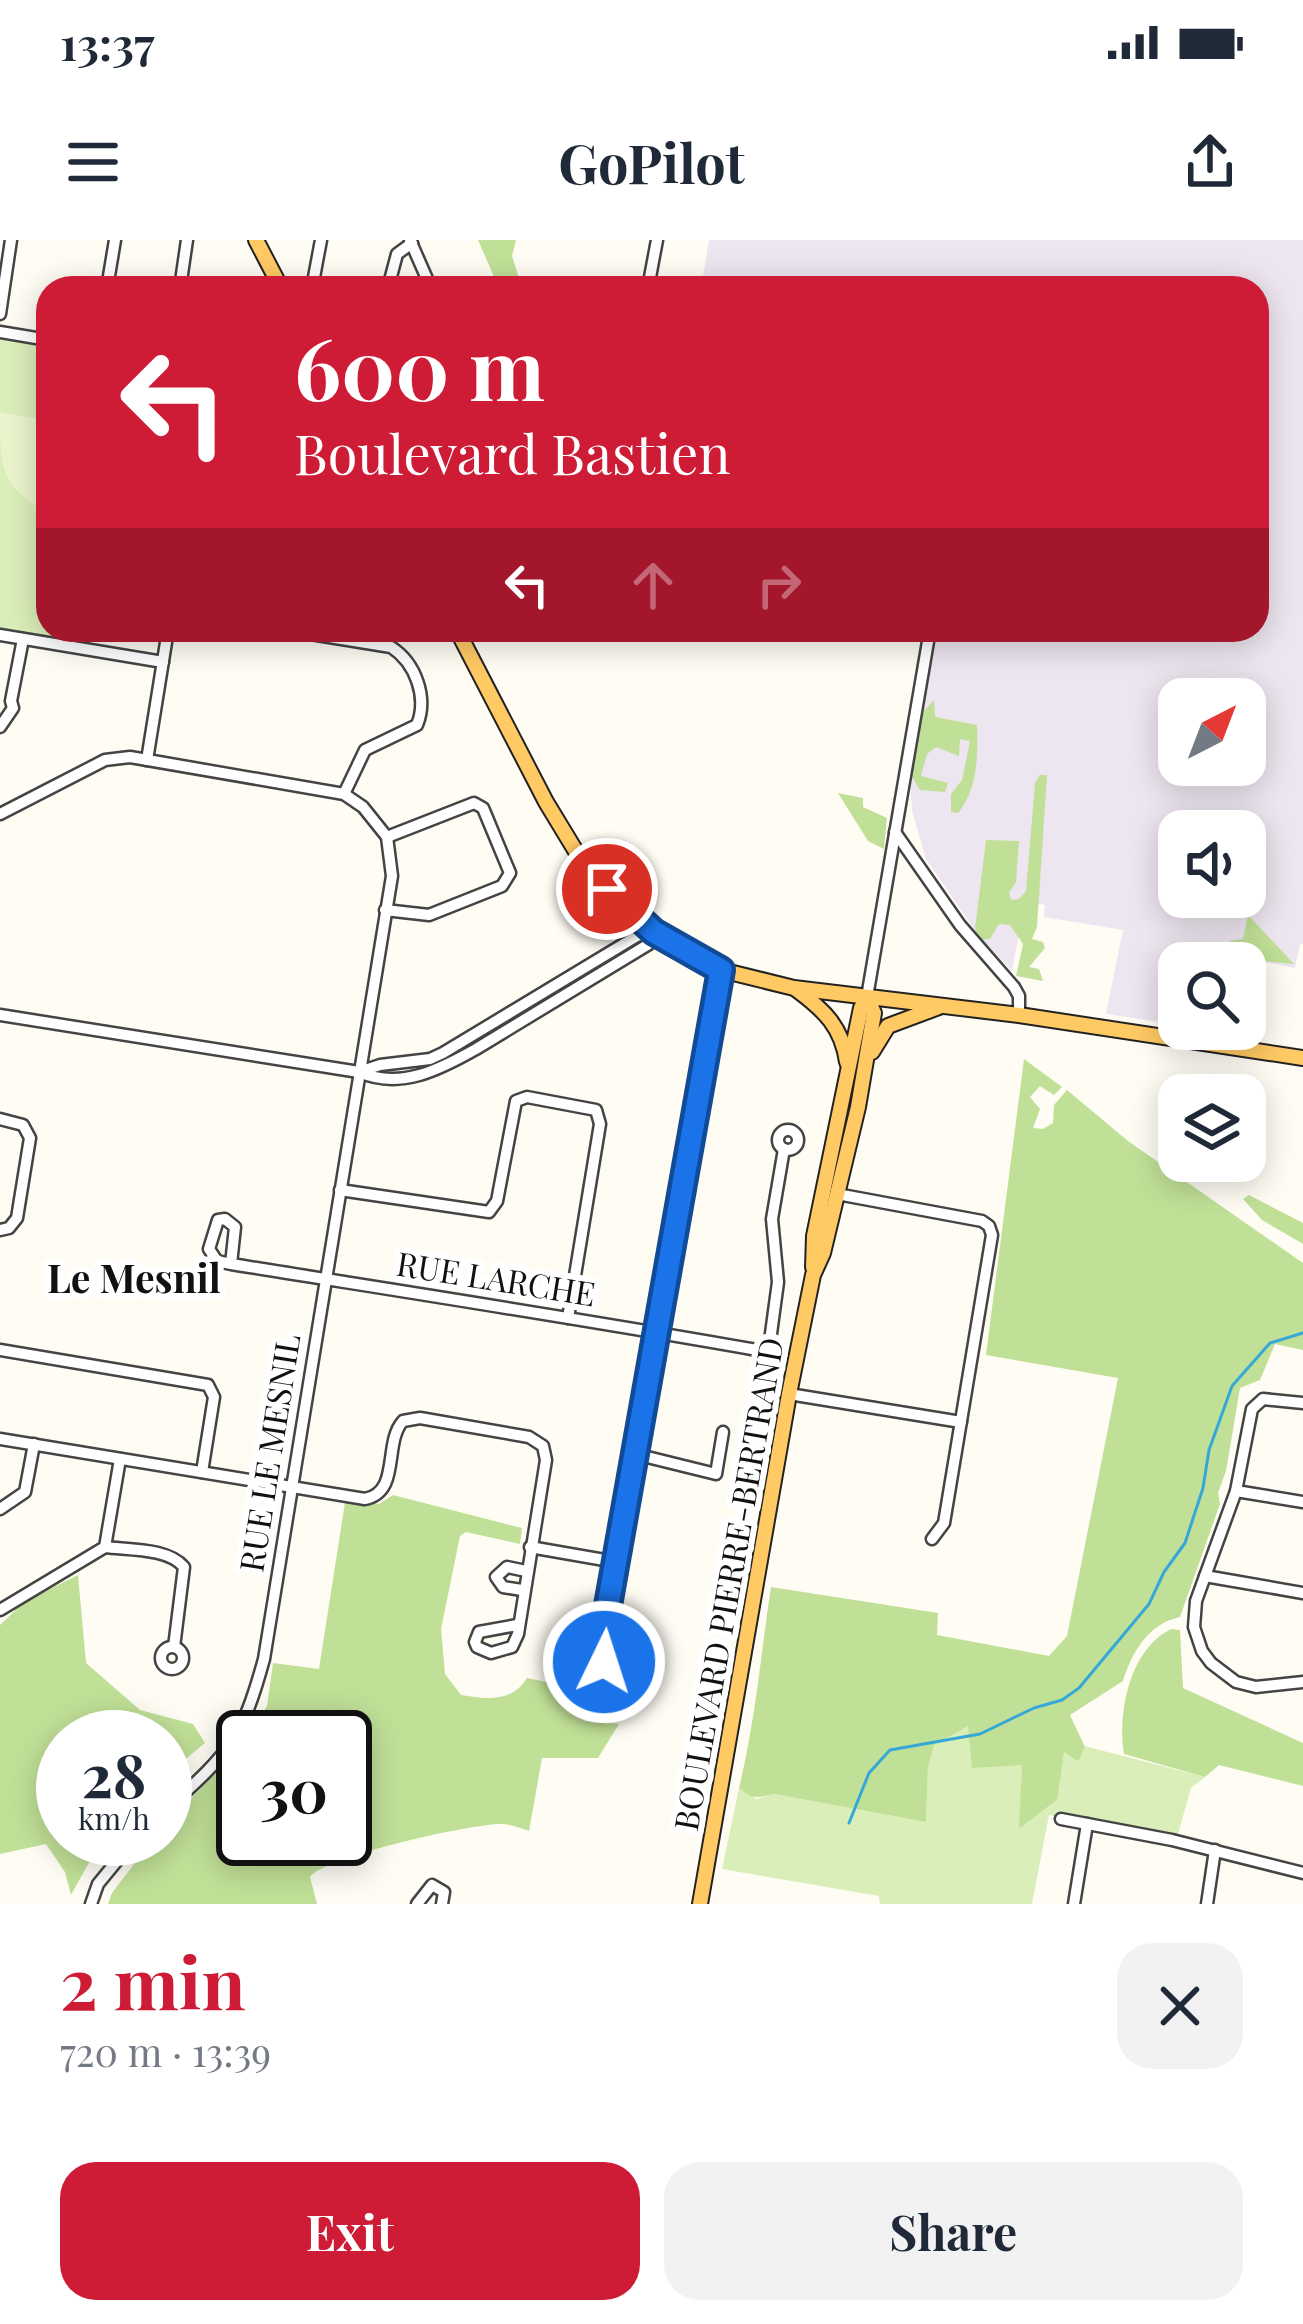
<!DOCTYPE html>
<meta charset="utf-8">
<style>
:root{--surface:#fff;--page:#f2f2f3;--text:#1f2937;--muted:#747a83;--accent:#ce1c37}
body{margin:0;font-family:"Playfair Display",serif;background:var(--page);color:var(--text);height:100vh;display:flex;flex-direction:column;font-size:45px;white-space:nowrap}
*{box-sizing:border-box;margin:0}
p{font-size:39px;color:var(--muted)}
.icon{flex:none;width:66px;height:66px;fill:none;stroke:currentColor;stroke-width:2;stroke-linecap:round;stroke-linejoin:round}
.map{position:relative;height:1664px;overflow:hidden}
.panel{display:flex;flex-direction:column;background:var(--surface);flex:1}
.panel>*{flex:none}
.top-card{position:absolute;left:36px;top:36px;width:1233px;height:366px;border-radius:36px;box-shadow:0 6px 30px #0003;background:#ce1c37;color:#fff;overflow:hidden}
.needle{width:78px;rotate:42deg}
.tools{position:absolute;left:1158px;top:438px;display:grid;gap:24px}
.tools a{display:grid;place-items:center;width:108px;height:108px;border-radius:24px;background:var(--surface);box-shadow:0 6px 30px #0003;font-size:60px}
.speed{position:absolute;left:36px;top:1470px;display:flex;gap:24px;font-size:60px;font-weight:700;text-align:center}
.speed>*{display:grid;place-content:center;width:156px;height:156px;border-radius:50%;background:var(--surface);box-shadow:0 6px 30px #0003;line-height:1}
.speed small{font-size:30px;font-weight:400}
.speed .limit{border:6px solid #111;border-radius:18px;background:#fff;color:#111}
.pin{position:absolute;display:grid;place-items:center;width:102px;height:102px;color:#fff;margin:-51px;border:6px solid #fff;border-radius:50%;box-shadow:0 3px 12px #0007}
.me{position:absolute;width:132px;margin:-66px;rotate:4deg;stroke-linejoin:round;filter:drop-shadow(0 0 9px #0008)}
.turn{display:flex;align-items:center;gap:42px;height:252px;padding:0 60px;font-size:54px}
.turn .icon{width:156px;height:156px;stroke-width:2.5}
.turn b{display:block;font-size:84px;line-height:102px}
.lanes{display:flex;align-items:center;height:114px;padding:0 60px;background:#0003;justify-content:center;gap:60px;direction:ltr}
.lanes .off{opacity:.35}
.round{display:grid;place-items:center;flex:none;width:126px;height:126px;border-radius:36px;background:var(--page)}
.summary{display:flex;align-items:center;justify-content:space-between;height:204px;padding:0 60px}
h1{font-size:72px;font-weight:700;line-height:90px;color:var(--accent)}
.primary-button{display:flex;gap:24px;margin-top:auto;padding:24px 60px}
.primary-button a{flex:1;height:138px;border-radius:36px;background:var(--accent);color:#fff;font-size:48px;font-weight:700;line-height:138px;text-align:center}
.primary-button a+a{background:var(--page);color:var(--text)}
.status{display:flex;justify-content:space-between;align-items:center;height:84px;padding:0 60px;background:var(--surface);direction:ltr}
.status svg{height:33px;fill:currentColor}
header{display:flex;justify-content:space-between;align-items:center;height:156px;padding:0 60px;background:var(--surface);font-size:54px;font-weight:700}
.map>svg:first-child{display:block}
.industrial{fill:#ede5ef;fill-rule:evenodd}
.green{fill:#daeeb9}
.forest{fill:#c0e097}
.pitch{fill:#eaf4cc}
.lines{fill:none;stroke-linecap:round;stroke-linejoin:round}
.stream{stroke:#35a8d8;stroke-width:3}
.minor-casing{stroke:#444;stroke-width:15}
.major-casing{stroke:#222;stroke-width:18}
.minor{stroke:#fff;stroke-width:10}
.major{stroke:#ffc964;stroke-width:14}
.route-casing{stroke:#114b97;stroke-width:30}
.route{stroke:#1a73e8;stroke-width:21}
.labels{text-anchor:middle;stroke-width:12;stroke-linejoin:round;paint-order:stroke}
.street-label{font-size:33px;fill:#111;stroke:#fff}
.quarter-label{font-size:39px;font-weight:bold;fill:#111;stroke:#fff}
</style>
<div class="status"><b>13:37</b><svg viewBox="0 0 49 12"><path d="M0 12V9h3v3zM5 12V6h3v6zM10 12V3h3v9zM15 12V0h3v12zM26 1h20v11H26zM47 4h2v5h-2z"/></svg></div>
<header><svg class="icon" aria-label="menu" viewBox="0 0 24 24"><path d="M4 6h16M4 12h16M4 18h16"/></svg>GoPilot<svg class="icon" aria-label="share" viewBox="0 0 24 24"><path d="M12 15V3M7 8l5-5 5 5M5 13v7h14v-7"/></svg></header>
<div class="map">
<svg width="1303" height="1664" viewBox="0 0 1303 1664">
<rect width="100%" height="100%" fill="#fffcf4"/>
<!-- industrial -->
<path class="industrial" d="M709 0H1303V704H1300L1295 728 1229 715 1227 723H1179V785L1106 774 1123 690 1044 677 1045 665 1025 661 1012 731 980 698 926 619 912 571 910 535 933 390H1257V48H701ZM1179 459H1245V525H1179ZM1179 591H1245V657H1179Z"/>
<!-- green -->
<g class="green">
<path d="M0 92 48 100V390H86L83 409 0 395Z"/>
<path d="M969 1485 1022 1524 1020 1588 1051 1565 1065 1501 1205 1537 1191 1548 1176 1601 1049 1575 1032 1664H880L879 1656 722 1629 739 1548 756 1559 774 1554 926 1582 928 1527 934 1504Z"/>
</g>
<!-- forest -->
<g class="forest">
<path d="M478 0H516L512 16 522 48H499Z"/>
<path d="M934 460 935 477 977 485C978 515 978 549 958 573L951 572V554L962 540 970 501 960 499 959 516 936 507 927 514 921 536 948 543 945 552 920 550 911 535 920 475Z"/>
<path d="M1040 535H1047L1037 687 1032 699 1043 702 1045 708 1029 727 1039 729 1043 741 1016 736 1023 704 1010 685 999 684 990 699 979 700 975 689 986 600 1019 601 1016 642 1009 653 1011 660 1019 659 1026 651 1035 543Z"/>
<path d="M838 553 863 558V567L887 578 884 609 868 601Z"/>
<path d="M1248 675 1294 724 1252 720 1245 746V723H1226L1230 701 1243 699Z"/>
<path d="M1024 819 1062 847 1054 855 1040 846 1030 857 1040 869 1033 888 1043 889 1053 883 1054 865 1067 850 1128 901 1303 1023V1110L1275 1104 1260 1140 1240 1148 1226 1231 1218 1253 1220 1264 1180 1377C1148 1384 1132 1412 1123 1441L1070 1475 1085 1507 1078 1521 1064 1512 1057 1560 1019 1589 1022 1525 972 1528 968 1486 934 1505 928 1527 926 1582 774 1554C758 1558 752 1560 739 1548 755 1483 761 1413 771 1347L938 1373 937 1395 1049 1416 1067 1396 1118 1138 986 1115Z"/>
<path d="M1249 955 1303 983V1004L1262 980 1243 959Z"/>
<path d="M393 1255 522 1288 520 1304 466 1292 460 1296 441 1389 445 1434 461 1455C485 1459 512 1463 527 1438L551 1443 585 1481 619 1484 598 1518H542L529 1591C521 1588 510 1584 501 1584 471 1584 325 1616 310 1637L317 1664H108L112 1653 153 1599H165V1586L243 1504V1599H345V1497H249L267 1466 273 1423 319 1429 346 1256 379 1264Z"/>
<path d="M78 1335 86 1423 140 1470 193 1484 205 1503 165 1536V1497H63V1599H102L71 1655 65 1632 46 1604 0 1614V1385L24 1362Z"/>
<path d="M1171 1389 1180 1390 1183 1448 1303 1503V1546L1219 1525 1205 1537 1124 1514C1117 1472 1130 1409 1171 1389Z"/>
</g>
<!-- pitch -->
<path class="pitch" d="M0 172 48 181V273C0 247 0 227 0 172Z"/>
<g class="lines">
<!-- stream -->
<path class="stream" d="M849 1583 869 1533 890 1510 980 1494 1034 1468 1062 1460 1079 1448 1149 1364 1164 1332 1185 1303 1203 1248 1209 1210 1232 1146 1270 1103 1303 1093"/>
<defs>
<g id="minor">
<path d="M410 0 431 48"/>
<path d="M107 48 115 0"/>
<path d="M180 48 187 0"/>
<path d="M312 48 321 0"/>
<path d="M388 48 397 14 412 3"/>
<path d="M648 48 657 0"/>
<path d="M0 74 11 0"/>
<path d="M0 92 48 100"/>
<path d="M286 390 391 407C416 423 428 458 417 485L365 510 344 554"/>
<path d="M0 395 163 422"/>
<path d="M0 487 13 468 11 461 23 399"/>
<path d="M147 520 168 390"/>
<path d="M0 574 105 520 130 517 344 554 363 567 387 597 392 636 264 1419C241 1503 228 1513 165 1571"/>
<path d="M895 592 960 685 1014 747 1019 756V775"/>
<path d="M385 670 429 675 502 646 510 633 483 568 474 563 387 597"/>
<path d="M867 757 930 390"/>
<path d="M0 775 359 832C400 850 439 830 476 809L649 704 654 692"/>
<path d="M359 832 380 825 430 819 443 813 637 696 654 692"/>
<path d="M0 879 23 885 30 898 17 978 9 988 0 990"/>
<circle cx="788" cy="900" r="10"/>
<path d="M340 950 489 972 497 961 516 861 527 857 596 870 600 884 568 1078"/>
<path d="M837 954 982 981 989 986 992 995 944 1283 932 1299"/>
<path d="M231 1024 235 987 225 979 218 980 209 1009 217 1021 231 1024C406 1052 582 1079 757 1110L770 1101 778 1042 772 979 784 909"/>
<path d="M0 1110 208 1145 214 1157 202 1232"/>
<path d="M789 1154 961 1182"/>
<path d="M1303 1163 1263 1159 1252 1169 1236 1251 1196 1361 1194 1387 1202 1411 1211 1423 1236 1442 1256 1447 1303 1442"/>
<path d="M0 1199 365 1259C401 1252 383 1203 403 1181L420 1178 529 1197 543 1206 546 1220 518 1394 512 1407 491 1413 477 1407 475 1402 479 1392 517 1385"/>
<path d="M635 1214 716 1234 723 1192"/>
<path d="M1236 1251 1303 1262"/>
<path d="M0 1269 25 1252 34 1204"/>
<path d="M105 1307C130 1310 168 1308 184 1327L174 1407"/>
<path d="M530 1307 616 1322"/>
<path d="M1205 1336 1303 1353"/>
<path d="M522 1350 503 1347 496 1337 507 1327 526 1331"/>
<path d="M0 1370 105 1307 120 1219"/>
<circle cx="172" cy="1418" r="11"/>
<path d="M599 1416 721 730"/>
<circle cx="597" cy="1424" r="8"/>
<path d="M1061 1579 1172 1600 1303 1633"/>
<path d="M91 1664 98 1644 135 1599"/>
<path d="M417 1664 432 1645 444 1652 442 1664"/>
<path d="M1074 1664 1087 1584"/>
<path d="M1207 1664 1215 1610"/>
</g>
<g id="major">
<path d="M256 0 281 48"/>
<path d="M457 390 546 562 583 623 654 692 721 730 794 748 1019 775 1303 818"/>
<path d="M797 750C824 770 842 787 847 822"/>
<path d="M872 812 888 786 939 767"/>
<path d="M813 1027 814 996 861 768 867 757"/>
<path d="M700 1664 789 1154 813 1035 823 1013 858 867 874 773 867 757"/>
</g>
</defs>
<!-- minor casing -->
<use href="#minor" class="minor-casing"/>
<!-- major casing -->
<use href="#major" class="major-casing"/>
<!-- minor -->
<use href="#minor" class="minor"/>
<!-- major -->
<use href="#major" class="major"/>
</g>
<g class="lines">
<defs>
<path id="route" d="M604 1422 599 1416 721 730 654 692 607 649"/>
</defs>
<!-- route casing -->
<use href="#route" class="route-casing"/>
<!-- route -->
<use href="#route" class="route"/>
</g>
<g class="labels">
<!-- street labels -->
<g class="street-label">
<text transform="translate(496 1039) rotate(9)" y="12">RUE LARCHE</text>
<text transform="translate(270 1213) rotate(-81)" y="12">RUE LE MESNIL</text>
<text transform="translate(729 1344) rotate(-80)" y="12">BOULEVARD PIERRE-BERTRAND</text>
</g>
<!-- quarter labels -->
<g class="quarter-label">
<text x="134" y="1053">Le Mesnil</text>
</g>
</g>
</svg>
<div class="tools">
<a><svg class="needle" viewBox="-14 -14 28 28"><path d="M0-13l5 13h-10z" fill="#e53935"/><path d="M0 13l5-13h-10z" fill="#747a83"/></svg></a>
<a><svg class="icon" aria-label="sound" viewBox="0 0 24 24"><path d="M4 9h4l5-4v14l-5-4H4zM17 9q2 3 0 6"/></svg></a>
<a><svg class="icon" aria-label="search" viewBox="0 0 24 24"><circle cx="10" cy="10" r="6"/><path d="M15 15l6 6"/></svg></a>
<a><svg class="icon" aria-label="layers" viewBox="0 0 24 24"><path d="M12 4l9 5-9 5-9-5zM3 14l9 5 9-5"/></svg></a>
</div>
<div class="speed"><div>28<small>km/h</small></div><div class="limit">30</div></div>
<div class="pin" style="left:607px;top:649px;background:#d93025"><svg class="icon" aria-label="arrive" viewBox="0 0 24 24"><path d="M6 21V4h12l-3 4 3 4H6"/></svg></div>
<svg class="me" style="left:604px;top:1422px" viewBox="-20 -20 40 40"><circle r="17" fill="#1a73e8" stroke="#fff" stroke-width="3"/><path d="M0-11L8 9 0 5-8 9z" fill="#fff"/></svg>
<div class="top-card">
<div class="turn"><svg class="icon" aria-label="left" viewBox="0 0 24 24"><path d="M17 20v-9H6M10 6l-5 5 5 5"/></svg><div><b>600 m</b>Boulevard Bastien</div></div>
<div class="lanes"><svg class="icon" aria-label="left" viewBox="0 0 24 24"><path d="M17 20v-9H6M10 6l-5 5 5 5"/></svg><svg class="icon off" aria-label="ahead" viewBox="0 0 24 24"><path d="M12 20V5M6 11l6-6 6 6"/></svg><svg class="icon off" aria-label="right" viewBox="0 0 24 24"><path d="M7 20v-9h11M14 6l5 5-5 5"/></svg></div>
</div>
</div>
<section class="panel">
<div class="summary"><div><h1>2 min</h1><p>720 m · 13:39</p></div><a class="round"><svg class="icon" aria-label="close" viewBox="0 0 24 24"><path d="M6 6l12 12M18 6L6 18"/></svg></a></div>
<div class="primary-button"><a>Exit</a><a>Share</a></div>
</section>
